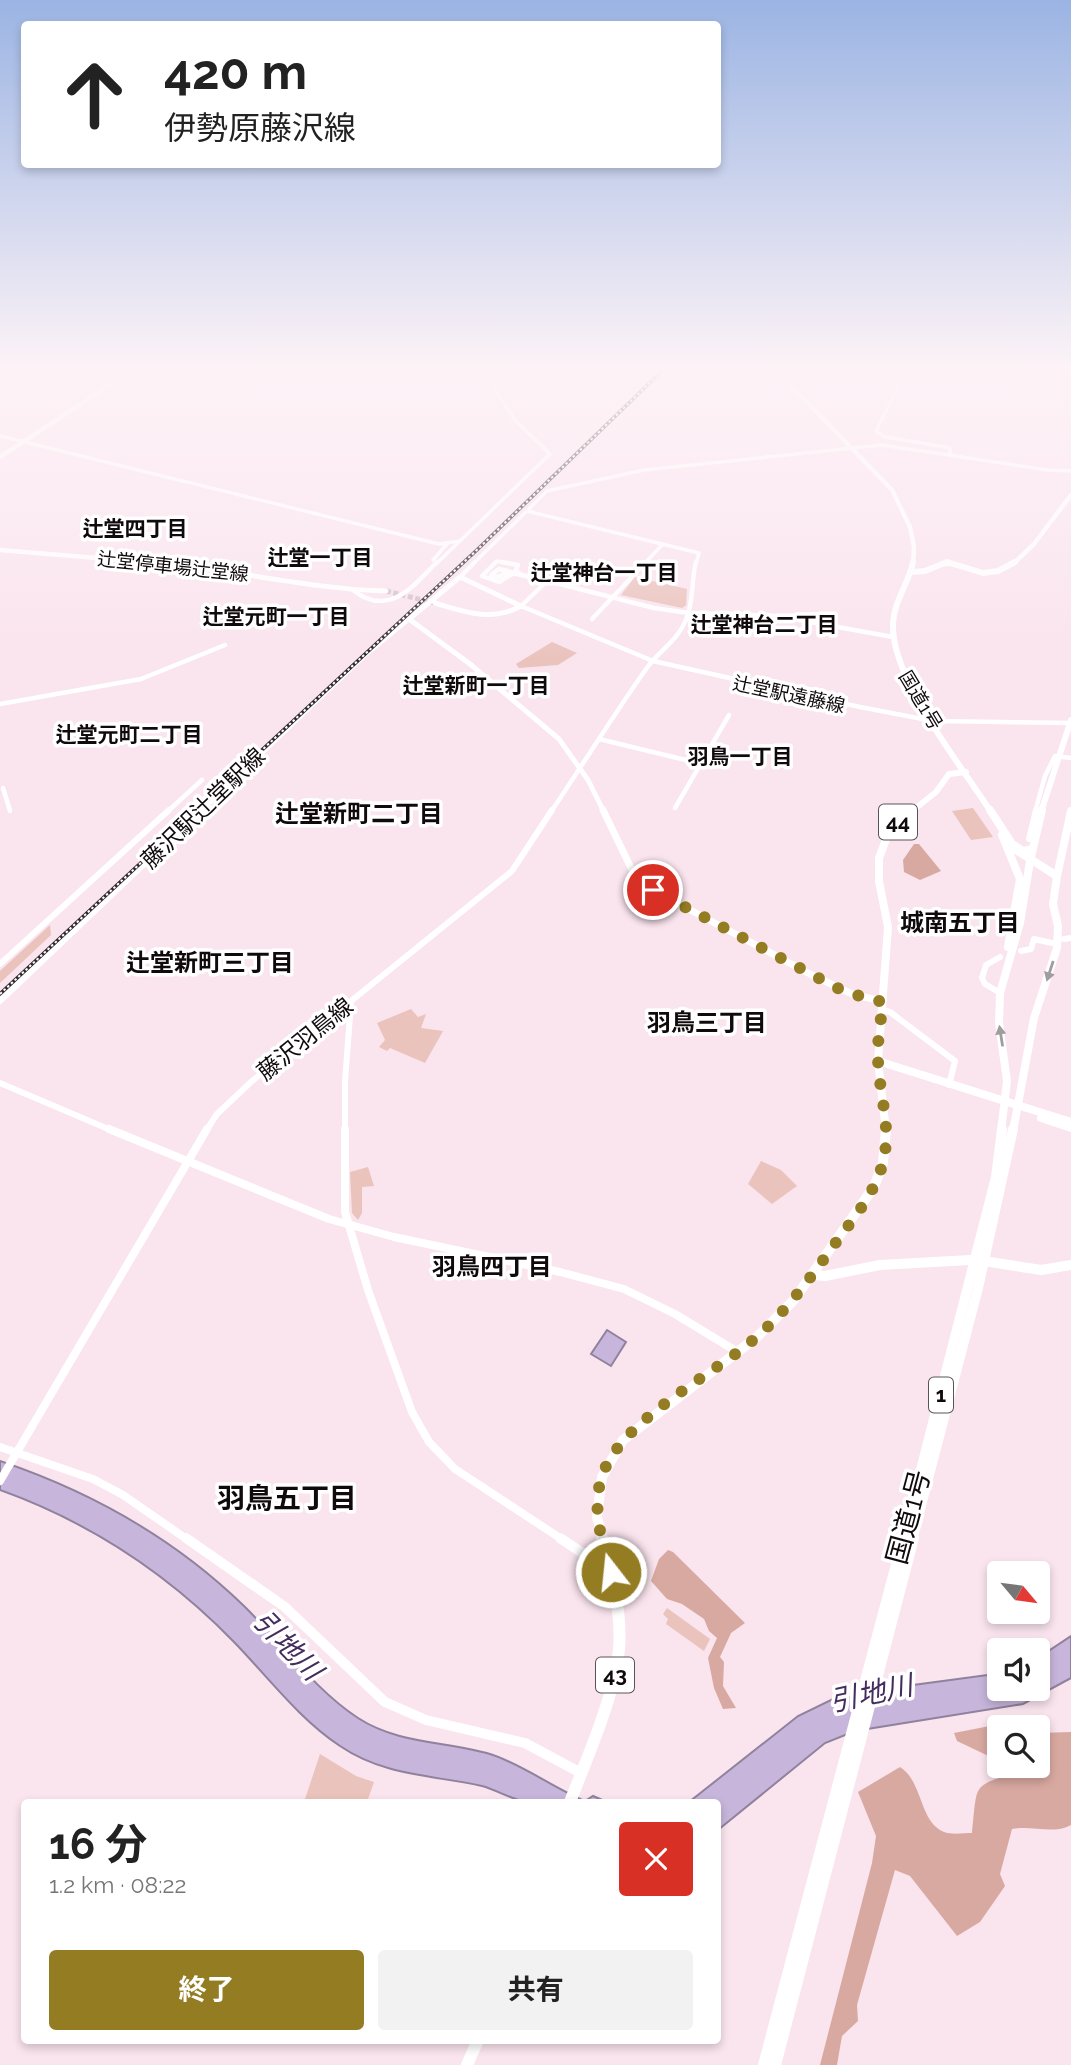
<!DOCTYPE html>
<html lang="ja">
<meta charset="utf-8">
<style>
:root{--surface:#fff;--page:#f2f2f2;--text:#222;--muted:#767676;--accent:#947c23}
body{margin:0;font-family:Raleway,"Noto Sans JP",sans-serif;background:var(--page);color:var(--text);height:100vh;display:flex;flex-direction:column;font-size:26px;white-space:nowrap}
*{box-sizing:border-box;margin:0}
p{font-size:23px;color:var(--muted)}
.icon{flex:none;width:38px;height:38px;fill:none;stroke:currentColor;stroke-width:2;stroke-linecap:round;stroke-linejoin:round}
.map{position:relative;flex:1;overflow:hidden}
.panel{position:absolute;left:21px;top:1799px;width:700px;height:245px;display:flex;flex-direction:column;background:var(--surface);border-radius:7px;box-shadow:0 4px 10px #0003}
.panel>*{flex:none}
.banner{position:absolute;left:21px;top:21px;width:700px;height:147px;border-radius:7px;box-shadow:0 4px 10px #0003;background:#fff;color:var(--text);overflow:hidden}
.needle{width:46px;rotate:119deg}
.buttons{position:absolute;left:987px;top:1561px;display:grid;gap:14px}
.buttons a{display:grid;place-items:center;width:63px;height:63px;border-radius:7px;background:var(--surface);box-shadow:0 4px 10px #0003;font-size:35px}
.pin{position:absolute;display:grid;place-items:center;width:60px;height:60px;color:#fff;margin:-30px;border:4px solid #fff;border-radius:50%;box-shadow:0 2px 7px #0007}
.me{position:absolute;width:77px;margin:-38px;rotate:344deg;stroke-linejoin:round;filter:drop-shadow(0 0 5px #0008)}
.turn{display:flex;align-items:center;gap:24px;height:147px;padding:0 28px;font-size:32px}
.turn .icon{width:91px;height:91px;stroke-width:2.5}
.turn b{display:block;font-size:49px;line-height:60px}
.round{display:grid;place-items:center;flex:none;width:74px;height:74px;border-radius:7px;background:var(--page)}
.summary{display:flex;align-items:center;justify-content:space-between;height:119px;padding:0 28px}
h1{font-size:42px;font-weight:700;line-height:52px}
.button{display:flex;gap:14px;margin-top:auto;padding:14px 28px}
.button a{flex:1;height:80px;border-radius:7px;background:var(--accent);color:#fff;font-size:28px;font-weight:700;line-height:80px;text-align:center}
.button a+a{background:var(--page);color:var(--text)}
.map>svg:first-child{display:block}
.green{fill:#eac3bd}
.forest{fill:#d8a9a1}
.water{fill:#c7b5db;stroke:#90829d;stroke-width:2}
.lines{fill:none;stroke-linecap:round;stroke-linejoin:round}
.secondary-tunnel{stroke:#d7c3cc;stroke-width:5;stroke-dasharray:5 2.5;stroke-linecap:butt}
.tertiary-far4{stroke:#fff;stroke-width:3.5}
.tertiary-far3{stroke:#fff;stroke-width:4.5}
.tertiary-far2{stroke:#fff;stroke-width:6}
.tertiary-far1{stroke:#fff;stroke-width:8}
.tertiary{stroke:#fff;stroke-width:10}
.secondary-far2{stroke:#fff;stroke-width:4.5}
.secondary-far1{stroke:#fff;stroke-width:5}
.secondary{stroke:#fff;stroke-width:7}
.primary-far4{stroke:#fff;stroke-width:4.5}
.primary-far3{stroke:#fff;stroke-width:6}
.primary-far2{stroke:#fff;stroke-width:8}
.primary-far1{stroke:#fff;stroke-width:10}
.primary{stroke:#fff;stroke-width:12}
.trunk-far4{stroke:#fff;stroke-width:4.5}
.trunk-far3{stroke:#fff;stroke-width:6}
.trunk-far2{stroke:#fff;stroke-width:8}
.trunk-far1{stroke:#fff;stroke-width:10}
.trunk{stroke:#fff;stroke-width:12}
.motorway-far1{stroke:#fff;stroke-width:6}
.motorway{stroke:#fff;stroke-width:8}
.rail-casing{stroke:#322a2e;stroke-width:3.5}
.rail{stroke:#fff;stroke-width:2;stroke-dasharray:2.5;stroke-linecap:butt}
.oneway{fill:#9f9d9e}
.route{stroke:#947c23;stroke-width:12;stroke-dasharray:0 21.6}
.labels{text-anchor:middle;stroke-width:7;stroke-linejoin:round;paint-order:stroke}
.far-street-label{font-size:19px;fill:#100a0d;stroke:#fff}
.far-neighbourhood-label{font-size:21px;font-weight:bold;fill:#100a0d;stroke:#fff}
.shield{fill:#fff;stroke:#585456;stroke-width:2}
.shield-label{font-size:21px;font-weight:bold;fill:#100a0d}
.street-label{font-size:23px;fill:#100a0d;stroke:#fff}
.neighbourhood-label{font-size:24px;font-weight:bold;fill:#100a0d;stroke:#fff}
.near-neighbourhood-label{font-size:28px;font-weight:bold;fill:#100a0d;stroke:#fff}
.near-street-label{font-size:28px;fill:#100a0d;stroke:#fff}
.near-water-label{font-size:28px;font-style:italic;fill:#442c5c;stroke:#fff}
</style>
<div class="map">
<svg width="1071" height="2065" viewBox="0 0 1071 2065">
<rect width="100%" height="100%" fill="#fae4ee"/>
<!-- green -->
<g class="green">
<path d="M635 577 687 589 686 605 682 608 621 595Z"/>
<path d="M552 642 577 653 558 665 519 668 516 664Z"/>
<path d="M973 808 993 837 971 840 952 811Z"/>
<path d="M50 925 51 935 0 983V971Z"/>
<path d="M411 1009 418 1017 426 1014 421 1028 443 1031 425 1063 390 1048 387 1051 379 1047 385 1040 377 1023Z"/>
<path d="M761 1161 781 1170 797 1186 772 1204 748 1184Z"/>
<path d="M368 1167 374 1186 362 1187V1213L358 1220 352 1213 350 1172Z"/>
<path d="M667 1608 710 1639 704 1651 666 1624 668 1619 663 1614Z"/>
<path d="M320 1754 356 1776 374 1782 367 1802H304Z"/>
</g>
<!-- forest -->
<g class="forest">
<path d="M914 844H919L941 871 920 880 904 872 903 860Z"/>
<path d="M668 1550 673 1552 745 1623 731 1633 720 1657 724 1662 723 1686 736 1708 723 1709 714 1688 708 1658 717 1638 709 1631 704 1619 682 1604 667 1599 651 1581 659 1559Z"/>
<path d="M1000 1724 1006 1727H999V1761L957 1741 954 1733Z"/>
<path d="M1071 1732V1825C1053 1835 1032 1825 1012 1829L1000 1874 1005 1886 980 1922 957 1936 910 1876 895 1870 857 2005 858 2021 842 2036 837 2065H820L872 1863 876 1836 858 1792 900 1767C923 1781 919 1822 944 1832 951 1835 964 1833 972 1833 978 1779 971 1788 1023 1770L1013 1766H1038V1733Z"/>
</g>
<!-- water -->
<g class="water">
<path d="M607 1330 626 1342 611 1366 591 1354Z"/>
<path d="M0 1461C92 1492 174 1538 244 1606 281 1642 314 1689 358 1718 398 1744 445 1741 490 1754 522 1764 553 1788 585 1801L593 1796 607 1802C581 1802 552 1807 527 1802 512 1800 497 1790 482 1786 432 1775 384 1776 340 1746 299 1719 268 1677 234 1642 168 1574 89 1522 0 1490Z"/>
<path d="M1071 1636V1678L1023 1704 855 1731 825 1743 718 1830V1802H689L798 1716 833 1699 849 1698 898 1687 995 1674 999 1675V1689H1038V1658Z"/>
</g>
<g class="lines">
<!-- secondary-tunnel -->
<path class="secondary-tunnel" d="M386 591 435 603"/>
<!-- tertiary-far4 -->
<g class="tertiary-far4">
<path d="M97 370 124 372"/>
<path d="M907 370 876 431 885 437 946 447 950 449V454"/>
<path d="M479 379 492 370"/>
<path d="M0 436 439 544 460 541"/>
<path d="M527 511 699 553 696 564"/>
<path d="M433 560 447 544"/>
<path d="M436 564 550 454 515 420 491 384 443 370"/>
<path d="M473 564 547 491 644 470 882 445 1048 470 1071 471"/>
<path d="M494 564 497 561 511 564"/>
<path d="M644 564 663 544"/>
</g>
<!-- tertiary-far3 -->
<g class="tertiary-far3">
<path d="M496 562 482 576 499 582 512 574"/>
<path d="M502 562 518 565 516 570 519 573"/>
<path d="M499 569 544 580 507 572 498 577 491 575Z"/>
<path d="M460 577 475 562"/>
<path d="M544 580 547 581"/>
<path d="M544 580 654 608 689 613 777 616 893 637"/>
<path d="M547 581 521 606 653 661 860 707 933 721 1071 723"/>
<path d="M353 590C389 619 414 585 437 562"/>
<path d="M592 619 646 562"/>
<path d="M0 704 141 679 225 645"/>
<path d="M599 739 702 764"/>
<path d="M3 788 10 811"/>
<path d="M675 808 729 715"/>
<path d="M167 812 202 780"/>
<path d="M200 812 364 656 409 619"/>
<path d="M551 812C583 764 613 716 646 669 658 652 678 640 686 620 694 602 691 581 696 562"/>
<path d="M1035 812 1045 776 1055 756 1071 758"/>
</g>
<!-- tertiary-far2 -->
<g class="tertiary-far2">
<path d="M1029 839 1036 810"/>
<path d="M1064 939 1071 938"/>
<path d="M1021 951 1031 949 1034 939 1052 943"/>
<path d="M1000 957 986 965 982 978 985 984 1000 993"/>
<path d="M0 964 169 810"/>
<path d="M0 1001 201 810"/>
<path d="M882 1010 890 1012 955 1061 949 1085"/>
<path d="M0 1083 113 1131"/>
<path d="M206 1131 217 1114 252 1081 512 871 552 810"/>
<path d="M345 1131V1082L351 1002"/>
</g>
<!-- tertiary-far1 -->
<g class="tertiary-far1">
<path d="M109 1129 329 1219 394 1237 560 1272 624 1289 675 1314 736 1351"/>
<path d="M345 1129V1212L368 1290 412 1412 429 1442 455 1469 563 1540"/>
<path d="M0 1447 93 1479 123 1495 188 1540"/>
<path d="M0 1481 207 1129"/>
</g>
<!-- tertiary -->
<g class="tertiary">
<path d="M186 1538 285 1607 385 1702 426 1720 525 1743 581 1773"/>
<path d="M560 1538 611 1572"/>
</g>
<!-- secondary-far2 -->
<path class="secondary-far2" d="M0 550 170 564"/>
<!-- secondary-far1 -->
<g class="secondary-far1">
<path d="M148 562C228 568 306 589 386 591"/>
<path d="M435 603C465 612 492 622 521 606L460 577 409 619 470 664 559 739 588 780 604 812"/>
</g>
<!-- secondary -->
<path class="secondary" d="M603 810 632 870 653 890 810 974 854 995 883 1001"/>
<!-- primary-far4 -->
<g class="primary-far4">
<path d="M0 457 93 396 127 370"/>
<path d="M943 564H955"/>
<path d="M1013 564 1034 544 1071 495"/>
</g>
<!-- primary-far3 -->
<g class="primary-far3">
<path d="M910 572 925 571 947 562 983 573 998 571 1015 562"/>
<path d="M911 812 936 792 949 774 966 772"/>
</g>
<!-- primary-far2 -->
<g class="primary-far2">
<path d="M878 1061 1071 1122"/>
<path d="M1041 1118 1071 1128"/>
<path d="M886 1131 878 1061 888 927 879 881V858L887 837 896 824 913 810"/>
</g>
<!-- primary-far1 -->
<g class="primary-far1">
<path d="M990 1262 1041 1270 1071 1265"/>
<path d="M812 1275 825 1276 880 1265 970 1260"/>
<path d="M603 1540 597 1517 602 1477 623 1440 757 1337 793 1301 874 1187 883 1163 886 1129"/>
</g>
<!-- primary -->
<g class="primary">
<path d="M570 1802C587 1758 615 1695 619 1649 622 1611 612 1575 602 1538"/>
<path d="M467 2065 478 2040"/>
</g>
<!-- trunk-far4 -->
<path class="trunk-far4" d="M776 370 892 490 910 527 914 547 913 564"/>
<!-- trunk-far3 -->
<path class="trunk-far3" d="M913 562C909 583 894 601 893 623 890 678 961 765 991 812"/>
<!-- trunk-far2 -->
<g class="trunk-far2">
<path d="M990 810 1016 850 1057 876 1053 904 1058 926 1057 948 1034 1018 1013 1131"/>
<path d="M1002 835 1020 879 1008 947"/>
<path d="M1001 1131 1007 1081 999 1023 1000 993 1020 923 1030 861"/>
</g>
<!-- trunk-far1 -->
<g class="trunk-far1">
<path d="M903 1540 996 1177 1002 1129"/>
<path d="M912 1540 978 1288 1013 1129"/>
</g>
<!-- trunk -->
<g class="trunk">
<path d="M764 2065 904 1538"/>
<path d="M775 2065 913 1538"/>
</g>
<!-- motorway-far1 -->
<path class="motorway-far1" d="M1041 812 1071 720"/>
<!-- motorway -->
<g class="motorway">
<path d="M1014 845 1023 851 1032 849"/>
<path d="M1030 861 1042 810"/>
<path d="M1057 876 1071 811"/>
</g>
<defs>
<path id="rail" d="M0 994 479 548 663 370"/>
</defs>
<!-- rail casing -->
<use href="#rail" class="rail-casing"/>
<!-- rail -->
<use href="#rail" class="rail"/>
</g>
<!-- one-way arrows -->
<defs><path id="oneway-solid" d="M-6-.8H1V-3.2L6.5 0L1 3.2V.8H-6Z" transform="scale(1.75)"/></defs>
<g class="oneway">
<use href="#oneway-solid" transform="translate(1050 971) rotate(108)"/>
<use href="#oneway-solid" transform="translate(1001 1036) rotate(-99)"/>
</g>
<!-- sky -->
<linearGradient id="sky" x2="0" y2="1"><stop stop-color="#9bb4e3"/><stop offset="0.56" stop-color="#fdf3f7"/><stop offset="1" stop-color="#fdf3f7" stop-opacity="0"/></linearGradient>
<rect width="1071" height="659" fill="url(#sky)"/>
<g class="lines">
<!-- route -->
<path class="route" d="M611 1572C602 1541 592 1512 601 1479 619 1419 714 1376 759 1335 790 1307 813 1274 837 1241 850 1223 865 1205 875 1184 897 1138 880 1106 878 1060 877 1040 881 1020 883 1002L845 992 653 890"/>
</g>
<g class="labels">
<!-- far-street labels -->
<g class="far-street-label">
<text transform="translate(173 566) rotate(6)" y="7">辻堂停車場辻堂線</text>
<text transform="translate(789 694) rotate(12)" y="7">辻堂駅遠藤線</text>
<text transform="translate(921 700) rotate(59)" y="7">国道1号</text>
</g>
<!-- far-neighbourhood labels -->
<g class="far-neighbourhood-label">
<text x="135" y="536">辻堂四丁目</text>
<text x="320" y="565">辻堂一丁目</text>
<text x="604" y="580">辻堂神台一丁目</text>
<text x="276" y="624">辻堂元町一丁目</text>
<text x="764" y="632">辻堂神台二丁目</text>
<text x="476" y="693">辻堂新町一丁目</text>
<text x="129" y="742">辻堂元町二丁目</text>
<text x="740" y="764">羽鳥一丁目</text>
</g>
<!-- shield labels -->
<g class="shield">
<rect x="879" y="804.5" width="38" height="35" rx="5"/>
<rect x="929" y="1377.5" width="24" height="35" rx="5"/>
<rect x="596" y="1657.5" width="38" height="35" rx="5"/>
</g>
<g class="shield-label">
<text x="898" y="829">44</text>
<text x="941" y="1402">1</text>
<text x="615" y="1682">43</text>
</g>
<!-- street labels -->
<g class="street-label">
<text transform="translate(203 808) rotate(-44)" y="8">藤沢駅辻堂駅線</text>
<text transform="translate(305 1039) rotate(-39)" y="8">藤沢羽鳥線</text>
</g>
<!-- neighbourhood labels -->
<g class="neighbourhood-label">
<text x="359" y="822">辻堂新町二丁目</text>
<text x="960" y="931">城南五丁目</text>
<text x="210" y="971">辻堂新町三丁目</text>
<text x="707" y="1031">羽鳥三丁目</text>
<text x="492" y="1275">羽鳥四丁目</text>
</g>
<!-- near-neighbourhood labels -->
<g class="near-neighbourhood-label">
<text x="287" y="1508">羽鳥五丁目</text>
</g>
<!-- near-street labels -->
<g class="near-street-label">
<text transform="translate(908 1517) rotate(-75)" y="10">国道1号</text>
</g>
<!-- near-water labels -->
<g class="near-water-label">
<text transform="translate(288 1645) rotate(46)" y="10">引地川</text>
<text transform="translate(871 1693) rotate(-12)" y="10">引地川</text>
</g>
</g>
</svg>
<div class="buttons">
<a><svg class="needle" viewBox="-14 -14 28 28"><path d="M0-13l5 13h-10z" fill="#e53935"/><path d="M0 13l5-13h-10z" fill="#767676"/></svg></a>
<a><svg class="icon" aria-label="sound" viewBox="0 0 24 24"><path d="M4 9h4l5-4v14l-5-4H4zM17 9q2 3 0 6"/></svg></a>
<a><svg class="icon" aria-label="search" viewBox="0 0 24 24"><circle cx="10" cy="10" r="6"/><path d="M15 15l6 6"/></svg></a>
</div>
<div class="pin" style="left:653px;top:890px;background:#d93025"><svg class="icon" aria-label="arrive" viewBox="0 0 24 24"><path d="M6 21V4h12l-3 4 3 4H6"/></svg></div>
<svg class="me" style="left:611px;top:1572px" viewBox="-20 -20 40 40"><circle r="17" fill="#947c23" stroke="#fff" stroke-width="3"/><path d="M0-11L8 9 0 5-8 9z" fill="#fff"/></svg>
<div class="banner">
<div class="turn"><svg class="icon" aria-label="ahead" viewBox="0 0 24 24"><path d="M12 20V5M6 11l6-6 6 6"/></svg><div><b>420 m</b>伊勢原藤沢線</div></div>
</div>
<section class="panel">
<div class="summary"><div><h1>16 分</h1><p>1.2 km · 08:22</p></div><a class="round" style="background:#d93025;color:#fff"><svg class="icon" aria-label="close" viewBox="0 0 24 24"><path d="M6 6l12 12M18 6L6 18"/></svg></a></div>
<div class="button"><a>終了</a><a>共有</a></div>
</section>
</div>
